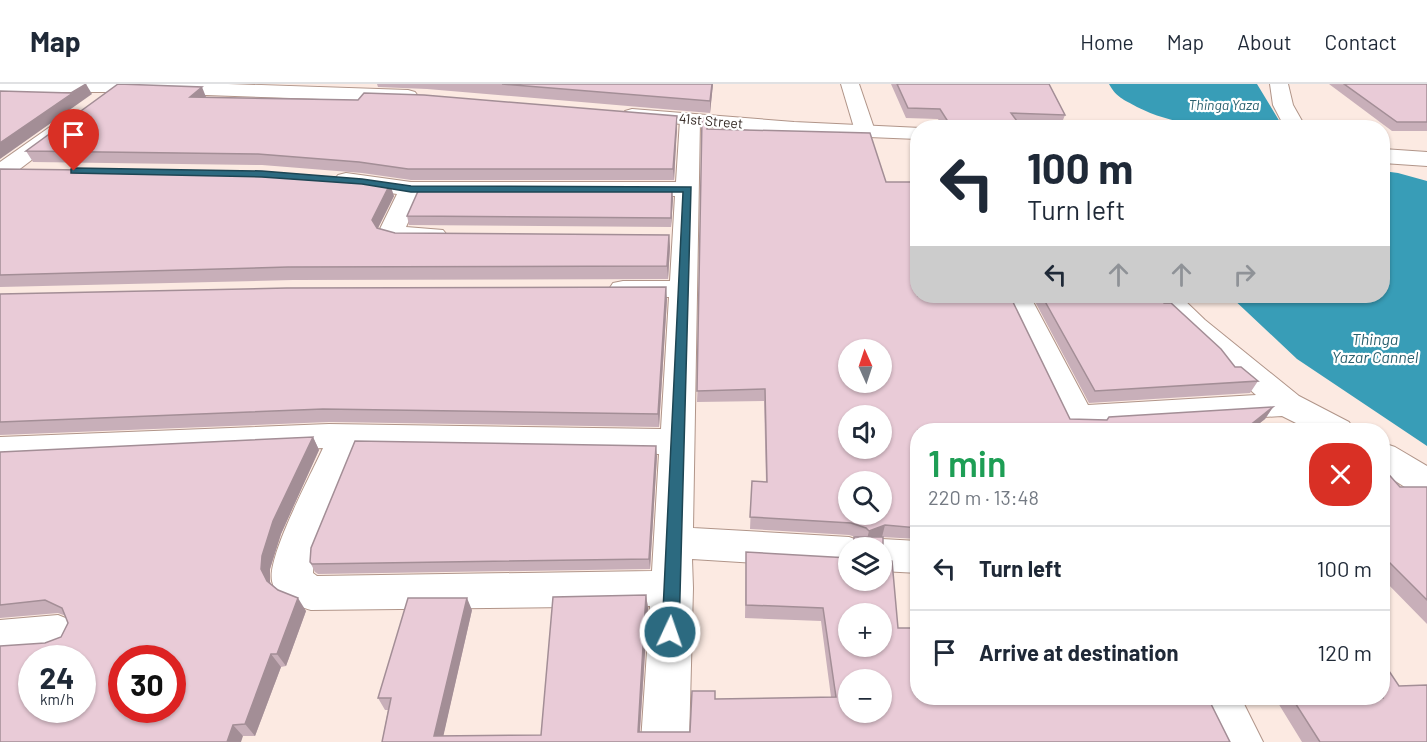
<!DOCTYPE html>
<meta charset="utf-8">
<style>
:root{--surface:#fff;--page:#f2f2f3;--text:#1f2937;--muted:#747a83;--line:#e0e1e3}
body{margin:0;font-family:Barlow,sans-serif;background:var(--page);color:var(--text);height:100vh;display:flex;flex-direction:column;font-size:22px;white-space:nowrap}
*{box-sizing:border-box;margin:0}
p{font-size:20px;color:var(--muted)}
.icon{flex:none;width:33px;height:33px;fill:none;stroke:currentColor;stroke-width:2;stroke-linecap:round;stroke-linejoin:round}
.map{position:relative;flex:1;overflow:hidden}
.sheet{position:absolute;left:910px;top:339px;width:480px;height:282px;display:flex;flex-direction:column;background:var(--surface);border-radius:24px;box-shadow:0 2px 4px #0004}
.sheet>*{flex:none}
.top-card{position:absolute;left:910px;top:36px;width:480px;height:183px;border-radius:24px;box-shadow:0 2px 4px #0004;background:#fff;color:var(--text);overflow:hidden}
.needle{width:39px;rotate:357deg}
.controls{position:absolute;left:838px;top:255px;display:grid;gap:12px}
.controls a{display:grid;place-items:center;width:54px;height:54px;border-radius:50%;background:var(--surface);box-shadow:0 2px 4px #0004;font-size:30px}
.speed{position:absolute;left:18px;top:561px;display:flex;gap:12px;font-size:30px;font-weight:700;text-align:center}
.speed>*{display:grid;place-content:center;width:78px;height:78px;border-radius:50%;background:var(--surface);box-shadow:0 2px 4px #0004;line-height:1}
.speed small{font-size:15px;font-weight:400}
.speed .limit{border:9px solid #d22;background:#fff;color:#111}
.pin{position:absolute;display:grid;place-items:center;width:51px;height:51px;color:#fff;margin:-62px -26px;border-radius:50% 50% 50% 0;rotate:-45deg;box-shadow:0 0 6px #0007}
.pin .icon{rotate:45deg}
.me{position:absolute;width:66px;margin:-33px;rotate:3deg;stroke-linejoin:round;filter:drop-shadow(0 0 4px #0008)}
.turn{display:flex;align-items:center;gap:21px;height:126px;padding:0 18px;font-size:27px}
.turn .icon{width:78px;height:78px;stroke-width:2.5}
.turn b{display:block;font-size:42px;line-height:51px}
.lanes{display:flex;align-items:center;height:57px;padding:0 18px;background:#0003;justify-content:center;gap:30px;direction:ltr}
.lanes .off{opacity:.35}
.round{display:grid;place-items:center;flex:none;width:63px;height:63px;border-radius:24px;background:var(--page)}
.summary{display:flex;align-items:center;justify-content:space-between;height:102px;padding:0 18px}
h1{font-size:36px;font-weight:600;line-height:45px;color:#1e9e55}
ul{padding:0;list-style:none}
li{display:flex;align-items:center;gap:18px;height:84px;padding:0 18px;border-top:2px solid var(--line)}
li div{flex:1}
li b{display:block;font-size:22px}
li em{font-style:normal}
header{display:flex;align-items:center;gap:36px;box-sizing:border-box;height:84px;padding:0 30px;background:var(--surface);border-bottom:2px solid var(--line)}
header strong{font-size:28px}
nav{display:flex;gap:33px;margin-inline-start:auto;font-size:21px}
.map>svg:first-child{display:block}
.water{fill:#389db7}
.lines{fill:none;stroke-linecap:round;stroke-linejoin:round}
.minor-casing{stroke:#b19589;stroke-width:2}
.major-casing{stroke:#b19589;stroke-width:2}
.minor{fill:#fff;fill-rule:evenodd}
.major{fill:#fff;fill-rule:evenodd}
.wall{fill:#c8afb9}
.shaded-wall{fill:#a38e96}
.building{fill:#e9cbd7;stroke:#a38e96;stroke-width:1.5;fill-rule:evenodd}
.route{fill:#2c6a80;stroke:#1d4553;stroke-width:1.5}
.labels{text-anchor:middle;stroke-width:4.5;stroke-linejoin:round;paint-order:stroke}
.far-water-label{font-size:14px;font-style:italic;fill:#2a606e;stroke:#fff}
.far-street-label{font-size:14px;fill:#342924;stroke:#fff}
.water-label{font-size:16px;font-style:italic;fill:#2a606e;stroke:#fff}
</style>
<header>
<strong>Map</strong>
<nav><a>Home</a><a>Map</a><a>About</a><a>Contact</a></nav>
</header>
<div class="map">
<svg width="1427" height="658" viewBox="0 0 1427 658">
<rect width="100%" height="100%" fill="#fceae2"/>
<!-- water -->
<g class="water">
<path d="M1109 0H1257L1283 43C1232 44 1183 46 1137 23 1123 15 1117 14 1109 0Z"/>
<path d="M1383 87 1398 89 1427 97V362L1297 275 1230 212H1383Z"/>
</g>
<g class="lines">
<defs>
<g id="minor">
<path d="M841 0H859L875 47 872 51 865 53 858 51 855 47Z"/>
<path d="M1270 0H1288L1293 21 1306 44H1285L1273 21Z"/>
<path d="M690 30 697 32 700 36 693 444 849 453 863 458 866 464H849V485L692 475 693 504 689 658H641L650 522 311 526C297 522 275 514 272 497 267 472 311 391 323 364L0 379V353L329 340 661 345 669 213H623L613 211 609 205 613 199 623 197H670L675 112H420L406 143 443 146 447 151 443 156C423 161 402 159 382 154L378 149 397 110 346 103 338 101 334 96 338 91 346 89 411 98H676L680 36 683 32ZM358 365 659 370 652 487 317 492 313 489 314 473Z"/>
<path d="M64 36 71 38 74 42 71 46 8 94 0 96V78L57 38Z"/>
<path d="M1002 212H1030L1088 321 1256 311 1185 248 1150 212H1180L1205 236 1299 312 1349 338 1354 346H1310L1282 332 1099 343 1101 346H1067Z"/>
<path d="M1383 359 1395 363 1427 382V413L1414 409 1383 389Z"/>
<path d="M882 455 918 457V489L882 487V464H866L868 460Z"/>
<path d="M58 531 73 537 79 550 73 563 58 569 0 574V536Z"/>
<path d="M1194 614H1241L1263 658H1215Z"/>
</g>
<g id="major">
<path d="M0 0H228L408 6 415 8 418 12 415 16 408 18 120 8H0Z"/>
<path d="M632 25 794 38 921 44H918V55L794 50 625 35 622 31 625 27Z"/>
<path d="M1383 65 1427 68V82L1383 79Z"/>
</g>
</defs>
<!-- minor casing -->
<use href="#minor" class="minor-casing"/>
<!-- major casing -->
<use href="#major" class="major-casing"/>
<!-- minor -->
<use href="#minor" class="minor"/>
<!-- major -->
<use href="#major" class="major"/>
</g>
<!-- wall -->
<g class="wall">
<path d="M377 0H713L710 29 427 5 378 3Z"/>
<path d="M891 0H1049L1065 31 1061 41 1019 40 1022 44H943L938 35 906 34Z"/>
<path d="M1329 0H1427V47H1392Z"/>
<path d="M206 13 677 32V42L674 96H411L362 89 262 81 33 78 26 67Z"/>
<path d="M709 45 886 98 1070 335 1107 336 1273 323 1265 335 1251 346H918V455L882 453 883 474 898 544 916 552 1230 658H382L388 626H385L378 614 472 526 443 652 541 651 646 511 648 524 640 648H690L715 615 831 613 821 537 745 534 746 468 849 496 882 464H852L854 453H856L849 451 750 445 752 397 766 398 764 317 697 318Z"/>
<path d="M0 85 394 112 378 144 395 149 669 151 670 163 668 195 293 196 0 203Z"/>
<path d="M673 114 671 143 409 141 407 132Z"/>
<path d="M0 210 667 215 659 343 329 338 0 351Z"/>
<path d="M1032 212H1158L1164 219 1235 283 1258 297 1250 309 1089 319Z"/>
<path d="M313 353 319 366 281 450 270 485V498L271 500 306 527 286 582 281 583 255 652H243L45 559 61 553 68 539 66 532 58 529 0 534V368Z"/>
<path d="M657 372 650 485 318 490 315 488 310 478Z"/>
<path d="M1383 384 1400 403H1427V540L1383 495Z"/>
<path d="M1399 602 1427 658H1302L1275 614H1383Z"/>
</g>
<!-- shaded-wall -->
<g class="shaded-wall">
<path d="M86 0 92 10 0 75V59Z"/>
<path d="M712 0H713L710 29V17Z"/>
<path d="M202 3 206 13H190Z"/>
<path d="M677 32V42L674 96 673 85Z"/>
<path d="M390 100 394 112 376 148 372 136Z"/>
<path d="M672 105 673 114 671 143V134Z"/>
<path d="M669 151 670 163 668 195 667 182Z"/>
<path d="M666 203 667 215 659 343 658 330Z"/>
<path d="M1273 323 1265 335 1251 346H1244Z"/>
<path d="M313 353 319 366 281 450 270 485V498L276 510 267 497 261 485 262 472 273 437Z"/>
<path d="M656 362 657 372 650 485 649 475Z"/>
<path d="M885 441 882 453 866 459 869 447Z"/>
<path d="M646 511 648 524 639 658 638 648Z"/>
<path d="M298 514 306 527 286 582 277 570Z"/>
<path d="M467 514 472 526 442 658 434 652Z"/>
<path d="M271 570 281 583 255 652 245 640Z"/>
<path d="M233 641 243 652 241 658H227Z"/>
</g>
<!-- building -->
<g class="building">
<path d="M86 0 0 59V7L71 9Z"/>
<path d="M118 0 202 3 190 13 358 16 364 9 424 11 677 32 673 85H408L359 78 258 70 26 67Z"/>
<path d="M502 0H712L710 17Z"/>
<path d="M897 0H1049L1065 31 1011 29 1022 44H952L940 25 908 24Z"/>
<path d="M1344 0H1427V38H1397Z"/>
<path d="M702 34 708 35 707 45 870 49 886 98H918V212H1010L1070 335 1107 336 1109 333 1273 323 1244 346H918V444L885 441 869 447 866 444 851 439 750 433 752 397 767 398 765 305 697 307ZM849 266H882V298H849ZM849 332H882V364H849ZM849 398H882V430H849Z"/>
<path d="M0 85 257 88 390 100 372 136 377 144 395 149 669 151 667 182 288 183 0 191Z"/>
<path d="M419 105H672L671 134 407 132Z"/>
<path d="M666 203 658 330 323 325 0 338V210L287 204Z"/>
<path d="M1042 212H1158L1164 219H1171L1221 265 1235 283H1241L1258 297 1095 307Z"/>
<path d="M313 353 273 437 262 472 261 485 267 497 278 506 298 514 277 570H271L245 640 233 641 227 658H0V562L45 559 61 553 68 539 62 524 45 516 0 521V368ZM32 574H82V626H32ZM122 574H172V626H122Z"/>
<path d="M355 357 656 362 649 475 312 480 310 478 311 464Z"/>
<path d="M1383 384 1400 403H1427V516L1383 472Z"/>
<path d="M854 453H883V474L892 477 898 544H914L916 552H918V614H1208L1230 658H382L391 614H378L408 514H467L434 652 541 651 553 513 646 511 638 648H690L692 607H715V615L836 613 823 524 746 521V468L849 474V496H882V464H854ZM849 530H882V562H849ZM849 596H882V628H849Z"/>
<path d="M1383 578 1399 602 1427 601V658H1320L1292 614H1383Z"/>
</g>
<!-- route -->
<path class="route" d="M74 84 262 87 362 95 411 102 691 103 679 548 677 553 670 555 664 553 662 548 683 108H411L362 100 262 93 71 89V85Z"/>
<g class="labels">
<!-- far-water labels -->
<g class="far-water-label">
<text x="1224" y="26">Thinga Yaza</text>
</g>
<!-- far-street labels -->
<g class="far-street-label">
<text transform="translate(711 37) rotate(5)" y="5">41st Street</text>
</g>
<!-- water labels -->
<g class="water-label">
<text x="1375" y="261">Thinga<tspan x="1375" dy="18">Yazar Cannel</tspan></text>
</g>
</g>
</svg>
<div class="controls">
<a><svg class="needle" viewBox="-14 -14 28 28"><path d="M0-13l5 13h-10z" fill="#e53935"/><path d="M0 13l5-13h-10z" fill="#747a83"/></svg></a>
<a><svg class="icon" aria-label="sound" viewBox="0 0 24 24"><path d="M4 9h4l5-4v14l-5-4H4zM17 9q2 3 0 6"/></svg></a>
<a><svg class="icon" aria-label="search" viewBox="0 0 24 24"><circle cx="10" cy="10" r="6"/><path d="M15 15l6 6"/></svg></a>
<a><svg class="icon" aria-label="layers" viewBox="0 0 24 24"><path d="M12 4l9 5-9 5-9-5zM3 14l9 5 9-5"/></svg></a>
<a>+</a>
<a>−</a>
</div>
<div class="speed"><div>24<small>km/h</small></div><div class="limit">30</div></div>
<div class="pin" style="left:74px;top:87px;background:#d93025"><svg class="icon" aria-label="arrive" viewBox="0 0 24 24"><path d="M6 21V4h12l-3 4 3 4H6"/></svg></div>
<svg class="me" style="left:670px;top:548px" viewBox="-20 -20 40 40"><circle r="17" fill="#2c6a80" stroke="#fff" stroke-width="3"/><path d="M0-11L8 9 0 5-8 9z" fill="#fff"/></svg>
<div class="top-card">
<div class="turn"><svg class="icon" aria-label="left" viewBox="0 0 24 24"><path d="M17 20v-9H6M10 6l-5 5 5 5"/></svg><div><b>100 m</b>Turn left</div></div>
<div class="lanes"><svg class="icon" aria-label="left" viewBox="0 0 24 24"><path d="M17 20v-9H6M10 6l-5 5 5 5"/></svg><svg class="icon off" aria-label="ahead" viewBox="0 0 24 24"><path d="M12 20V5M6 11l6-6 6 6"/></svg><svg class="icon off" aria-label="ahead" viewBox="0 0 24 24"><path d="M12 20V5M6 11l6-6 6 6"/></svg><svg class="icon off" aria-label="right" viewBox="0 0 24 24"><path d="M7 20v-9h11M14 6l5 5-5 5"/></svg></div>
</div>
<section class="sheet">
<div class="summary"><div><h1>1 min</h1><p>220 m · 13:48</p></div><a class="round" style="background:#d93025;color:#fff"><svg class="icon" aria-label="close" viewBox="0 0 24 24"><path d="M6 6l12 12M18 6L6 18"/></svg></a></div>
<ul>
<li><svg class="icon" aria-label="left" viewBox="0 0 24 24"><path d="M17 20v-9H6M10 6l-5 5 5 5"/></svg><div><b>Turn left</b></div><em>100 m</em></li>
<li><svg class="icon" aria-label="arrive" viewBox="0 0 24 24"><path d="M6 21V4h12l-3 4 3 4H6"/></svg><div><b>Arrive at destination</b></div><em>120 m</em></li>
</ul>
</section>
</div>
